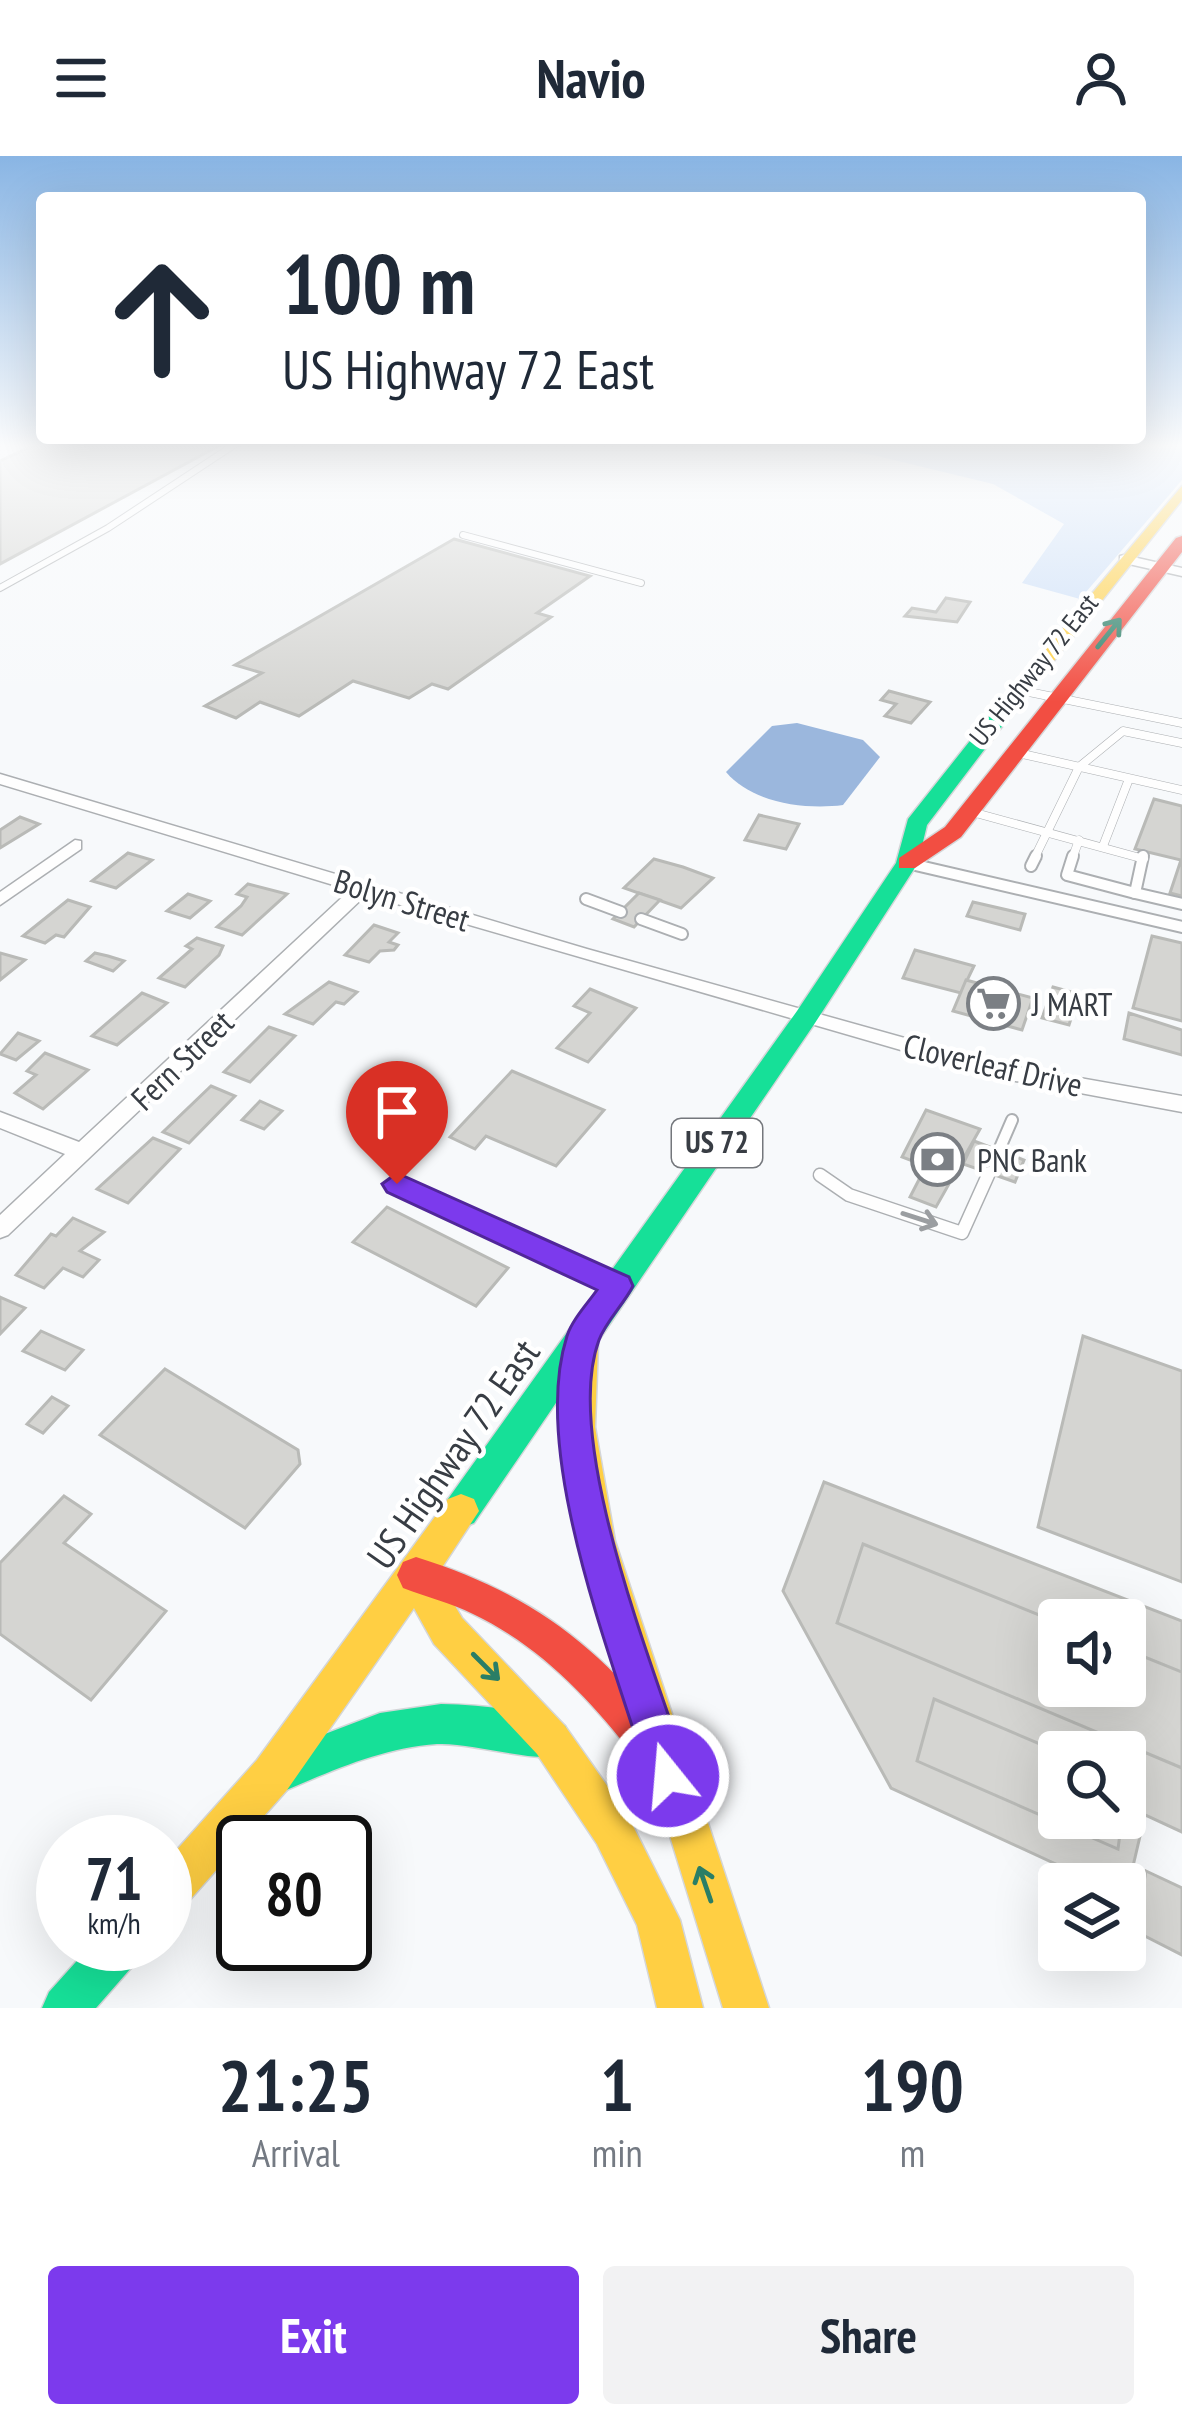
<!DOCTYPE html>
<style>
:root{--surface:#fff;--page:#f2f2f3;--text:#1f2937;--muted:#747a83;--accent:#7c3aed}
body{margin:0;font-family:"PT Sans Narrow",sans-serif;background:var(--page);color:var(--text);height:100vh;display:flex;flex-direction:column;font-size:45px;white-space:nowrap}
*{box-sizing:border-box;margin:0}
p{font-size:39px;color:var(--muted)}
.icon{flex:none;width:66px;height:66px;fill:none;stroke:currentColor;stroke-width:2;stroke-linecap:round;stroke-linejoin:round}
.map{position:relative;height:1852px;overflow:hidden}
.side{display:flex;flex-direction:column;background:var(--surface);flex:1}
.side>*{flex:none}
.guide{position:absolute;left:36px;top:36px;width:1110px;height:252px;border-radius:12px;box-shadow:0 12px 48px #0002;background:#fff;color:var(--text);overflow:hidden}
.controls{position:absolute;left:1038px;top:1443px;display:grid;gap:24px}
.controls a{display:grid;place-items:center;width:108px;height:108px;border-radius:12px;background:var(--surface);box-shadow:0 12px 48px #0002;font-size:60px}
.speed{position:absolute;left:36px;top:1659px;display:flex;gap:24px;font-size:60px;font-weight:700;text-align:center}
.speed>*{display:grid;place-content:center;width:156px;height:156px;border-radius:50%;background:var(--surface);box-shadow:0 12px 48px #0002;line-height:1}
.speed small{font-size:30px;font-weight:400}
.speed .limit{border:6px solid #111;border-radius:18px;background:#fff;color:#111}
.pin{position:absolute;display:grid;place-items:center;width:102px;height:102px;color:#fff;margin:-123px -51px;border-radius:50% 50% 50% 0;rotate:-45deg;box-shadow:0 0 12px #0007}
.pin .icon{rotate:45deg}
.me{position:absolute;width:132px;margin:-66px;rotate:343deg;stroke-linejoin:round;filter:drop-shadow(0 0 9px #0008)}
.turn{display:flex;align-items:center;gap:42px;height:252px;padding:0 48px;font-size:54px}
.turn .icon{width:156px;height:156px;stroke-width:2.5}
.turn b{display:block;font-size:84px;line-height:102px}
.eta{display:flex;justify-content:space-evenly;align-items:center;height:204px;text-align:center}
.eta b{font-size:72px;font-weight:800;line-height:84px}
.button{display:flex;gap:24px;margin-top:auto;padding:24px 48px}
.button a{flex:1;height:138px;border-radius:12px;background:var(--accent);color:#fff;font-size:48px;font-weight:800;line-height:138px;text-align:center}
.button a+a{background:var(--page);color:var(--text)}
header{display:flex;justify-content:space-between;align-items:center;height:156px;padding:0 48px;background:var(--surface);font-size:54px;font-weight:800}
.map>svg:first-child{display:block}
.green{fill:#cee0f8}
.water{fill:#9bb7dd}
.building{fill:#d5d5d2;stroke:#b9bab7;stroke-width:3;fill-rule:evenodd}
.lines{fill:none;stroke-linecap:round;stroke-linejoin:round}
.lane-far3-casing{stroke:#acafb2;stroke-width:8}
.lane-far2-casing{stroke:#acafb2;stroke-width:9}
.lane-far1-casing{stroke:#acafb2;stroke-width:14}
.lane-casing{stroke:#acafb2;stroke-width:15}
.street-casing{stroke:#acafb2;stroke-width:3}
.fast-casing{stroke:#d4d6d8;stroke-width:3}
.slow-casing{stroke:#d4d6d8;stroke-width:3}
.jam-casing{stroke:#d4d6d8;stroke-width:3}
.lane-far3{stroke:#fefefe;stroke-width:6}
.lane-far2{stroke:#fefefe;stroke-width:8}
.lane-far1{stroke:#fefefe;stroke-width:10}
.lane{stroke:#fefefe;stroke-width:12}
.street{fill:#fefefe;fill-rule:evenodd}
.fast{fill:#16e098;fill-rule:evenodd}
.slow{fill:#ffcf43;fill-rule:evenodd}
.jam{fill:#f24e42;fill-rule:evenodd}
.oneway{stroke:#2a7e66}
.oneway2{stroke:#9b9ea1}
.route{fill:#7c3aed;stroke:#51269a;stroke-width:3}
.labels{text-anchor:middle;stroke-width:9;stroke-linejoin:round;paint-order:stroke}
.far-street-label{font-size:27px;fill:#383d44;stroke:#fff}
.shield{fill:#fff;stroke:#74777c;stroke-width:3}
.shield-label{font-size:30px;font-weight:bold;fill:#383d44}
.street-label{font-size:33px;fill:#383d44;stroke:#fff}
.poi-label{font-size:33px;fill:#383d44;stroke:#fff;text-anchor:start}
.near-street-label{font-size:39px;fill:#383d44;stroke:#fff}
</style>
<header><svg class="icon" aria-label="menu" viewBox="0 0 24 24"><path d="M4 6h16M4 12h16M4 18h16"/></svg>Navio<svg class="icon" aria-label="person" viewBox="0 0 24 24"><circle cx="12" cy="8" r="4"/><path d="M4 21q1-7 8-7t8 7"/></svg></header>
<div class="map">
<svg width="1182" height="1852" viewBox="0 0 1182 1852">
<rect width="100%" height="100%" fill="#f7f9fb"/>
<!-- green -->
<path class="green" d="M777 287H1182V324L1080 443 1022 427 1064 368 993 328 873 299Z"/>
<!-- water -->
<path class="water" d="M797 567 863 584 880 601 843 649C805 654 752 647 726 616L772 570Z"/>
<!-- building -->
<g class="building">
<path d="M39 287H224L0 408V305Z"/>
<path d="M454 383 590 420 537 457 551 461 448 533 432 528 409 542 353 525 299 560 260 546 236 562 205 550 262 517 235 509Z"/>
<path d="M946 442 970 446 957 466 905 460 912 452 936 456Z"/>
<path d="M889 535 930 546 911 567 885 560 896 548 881 544Z"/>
<path d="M1154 643 1182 650V740L1170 737 1181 704 1135 693Z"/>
<path d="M759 659 799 668 786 693 745 684Z"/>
<path d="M20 661 39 668 0 692V674Z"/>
<path d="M128 697 152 704 116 732 92 725Z"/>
<path d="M654 703 683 711 713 722 681 752 624 732Z"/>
<path d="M248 728 287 738 242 779 217 771 241 750 247 741 237 738Z"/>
<path d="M639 737 660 744 634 771 613 763Z"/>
<path d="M188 738 210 745 190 762 167 755Z"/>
<path d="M68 744 90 751 64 781 56 779 45 787 23 780Z"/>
<path d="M973 746 1025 758 1020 774 967 760Z"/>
<path d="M374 769 398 777 389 786 398 789 394 794 380 795 369 806 345 799Z"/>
<path d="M1152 780 1182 787V865L1133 852Z"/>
<path d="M197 782 223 790 219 799 185 831 159 822 192 793 186 790Z"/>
<path d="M915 794 974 810 961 837 903 822Z"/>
<path d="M0 797 25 804 0 824Z"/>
<path d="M95 797 108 800 124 805 113 815 86 805Z"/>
<path d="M966 824 1033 842 1022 874 953 855Z"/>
<path d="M329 826 357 836 344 848 336 846 313 868 285 858Z"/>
<path d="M1053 831 1079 838 1069 869 1042 862Z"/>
<path d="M590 833 636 852 588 906 557 892 590 857 574 850Z"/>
<path d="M142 837 167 847 117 889 92 880Z"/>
<path d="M1129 857 1182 874V899L1124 883Z"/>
<path d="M269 871 295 880 250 926 224 916Z"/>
<path d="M18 877 39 885 16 904 0 898Z"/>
<path d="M45 897 88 914 43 953 15 937 36 919 27 915Z"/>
<path d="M512 915 604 954 556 1010 486 980 475 993 450 981Z"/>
<path d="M211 930 235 940 189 987 163 976Z"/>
<path d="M260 945 282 955 264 973 242 964Z"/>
<path d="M926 954 980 973 936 1051 910 1041 926 1010 902 1001Z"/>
<path d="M153 982 180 993 128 1047 97 1033Z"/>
<path d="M974 985 1024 1004 1015 1026 963 1008Z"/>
<path d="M387 1051 508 1112 476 1150 353 1086Z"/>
<path d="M73 1062 104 1076 80 1095 99 1104 83 1121 63 1112 44 1132 16 1119 51 1078 56 1080Z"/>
<path d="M0 1141 25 1152 0 1178Z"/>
<path d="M41 1175 83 1194 65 1214 23 1195Z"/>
<path d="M1083 1180 1182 1215V1426L1038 1371Z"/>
<path d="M165 1213 298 1294 300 1308 245 1372 100 1279Z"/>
<path d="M52 1241 68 1250 43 1277 27 1268Z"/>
<path d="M824 1326 1182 1465V1676L1145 1659 1126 1740 1125 1728H1099L891 1632 783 1435ZM1059 1464H1125V1530H1059ZM1059 1596H1125V1662H1059Z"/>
<path d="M64 1340 91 1358 64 1387 166 1455 91 1544 0 1478V1407Z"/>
<path d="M863 1388 1059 1467V1530H1125V1493L1182 1516V1612L837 1467Z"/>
<path d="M934 1543 1059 1596V1662H1122L1118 1693 917 1605Z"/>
<path d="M1146 1715 1182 1732V1799L1135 1775Z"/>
</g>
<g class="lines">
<defs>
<g id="lane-far3">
<path d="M463 379 641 427"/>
<path d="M0 432 108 372 237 287"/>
</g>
<g id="lane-far2">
<path d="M1019 534 1182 567"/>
<path d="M1018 597 1182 634"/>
<path d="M972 656 1144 703"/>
<path d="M1103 690 1129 623"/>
<path d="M1034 703 1079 611 1123 575 1182 587"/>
<path d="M1072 703 1079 684"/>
</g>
<g id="lane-far1">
<path d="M1073 700 1067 719 1135 737 1143 700"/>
<path d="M911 708 1182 771"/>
<path d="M1031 710 1036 700"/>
<path d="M1135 737 1182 748"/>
<path d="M586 743 621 756"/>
<path d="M641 763 682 778"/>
<path d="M999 994 1012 964"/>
</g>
<g id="lane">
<path d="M820 1019 849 1039 962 1077 989 1017"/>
<path d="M397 1028 609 1126"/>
</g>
<g id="street">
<path d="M1124 399 1182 412V420L1120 406V400Z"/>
<path d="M0 618 587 793 994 907 1182 940V956L994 921 366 739 8 1079 0 1082V1059L65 998 0 972V956L79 986 350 734 0 628Z"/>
<path d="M75 684 81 685V693L0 749V736Z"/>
</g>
<g id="fast">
<path d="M1003 550 1013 556 927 669 918 707 815 867 474 1367 461 1372 448 1367 443 1355 448 1343 797 855 896 707 908 663 996 552Z"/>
<path d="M441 1548C483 1549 526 1553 565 1570L571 1584 565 1598C539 1609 473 1586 437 1588 380 1592 329 1616 277 1638L262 1632 256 1617 262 1602 380 1557Z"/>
<path d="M92 1788H144L138 1804 96 1852H42L49 1836Z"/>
</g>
<g id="slow">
<path d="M1182 330V344L1010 560H996V552Z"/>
<path d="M582 1174 593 1178 598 1188 595 1271 615 1385 769 1852H723L579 1385 561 1271 566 1188 571 1178Z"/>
<path d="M461 1338 474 1343 479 1355 437 1419 462 1462 565 1570 627 1658 680 1764 703 1852H657L637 1769 597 1688 537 1598 434 1488 414 1452 287 1634 180 1755 165 1762V1707L257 1604 448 1343Z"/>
</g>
<g id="jam">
<path d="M1182 380V396L961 681 915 712H899V702L945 671 1176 382Z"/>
<path d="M416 1401C524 1435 592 1483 662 1572L668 1586 662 1600 648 1606 634 1600C589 1542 540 1490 473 1458 451 1447 426 1441 403 1432L397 1419 403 1406Z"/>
</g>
</defs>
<!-- lane-far3 casing -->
<use href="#lane-far3" class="lane-far3-casing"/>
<!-- lane-far2 casing -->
<use href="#lane-far2" class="lane-far2-casing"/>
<!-- lane-far1 casing -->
<use href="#lane-far1" class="lane-far1-casing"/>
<!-- lane casing -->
<use href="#lane" class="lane-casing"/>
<!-- street casing -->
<use href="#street" class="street-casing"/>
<!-- fast casing -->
<use href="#fast" class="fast-casing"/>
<!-- slow casing -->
<use href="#slow" class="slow-casing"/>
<!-- jam casing -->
<use href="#jam" class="jam-casing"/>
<!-- lane-far3 -->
<use href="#lane-far3" class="lane-far3"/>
<!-- lane-far2 -->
<use href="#lane-far2" class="lane-far2"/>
<!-- lane-far1 -->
<use href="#lane-far1" class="lane-far1"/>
<!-- lane -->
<use href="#lane" class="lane"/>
<!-- street -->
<use href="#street" class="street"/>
<!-- fast -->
<use href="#fast" class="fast"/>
<!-- slow -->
<use href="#slow" class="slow"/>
<!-- jam -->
<use href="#jam" class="jam"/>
</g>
<!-- one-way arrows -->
<defs><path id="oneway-shaft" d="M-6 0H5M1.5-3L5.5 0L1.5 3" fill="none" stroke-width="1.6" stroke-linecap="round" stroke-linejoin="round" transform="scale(3)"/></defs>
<g class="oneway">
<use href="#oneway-shaft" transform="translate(1109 477) rotate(-51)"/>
<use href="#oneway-shaft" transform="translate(486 1511) rotate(45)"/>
<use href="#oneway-shaft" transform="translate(705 1728) rotate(-109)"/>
</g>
<use class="oneway2" href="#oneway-shaft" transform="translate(920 1063) rotate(18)"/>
<!-- sky -->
<linearGradient id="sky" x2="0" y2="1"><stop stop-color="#89b5e4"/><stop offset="0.53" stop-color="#fbfcfd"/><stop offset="1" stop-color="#fbfcfd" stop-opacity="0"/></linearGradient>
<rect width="1182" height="546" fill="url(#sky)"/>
<!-- route -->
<path class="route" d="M397 1017 629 1121 633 1130C624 1148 606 1165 599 1184 561 1287 656 1516 689 1620L683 1635 668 1641 654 1635 648 1620C613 1503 529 1298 567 1180 572 1164 587 1148 597 1134L387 1036 382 1028Z"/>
<!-- icons -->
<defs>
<symbol id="supermarket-ring" viewBox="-11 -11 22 22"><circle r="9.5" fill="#fff" stroke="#7b7f84" stroke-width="1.5"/><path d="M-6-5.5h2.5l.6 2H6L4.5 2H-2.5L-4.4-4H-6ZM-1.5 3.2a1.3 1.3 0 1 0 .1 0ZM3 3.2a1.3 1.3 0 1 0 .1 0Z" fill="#7b7f84"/></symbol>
<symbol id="bank-ring" viewBox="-11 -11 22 22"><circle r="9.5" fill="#fff" stroke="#7b7f84" stroke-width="1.5"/><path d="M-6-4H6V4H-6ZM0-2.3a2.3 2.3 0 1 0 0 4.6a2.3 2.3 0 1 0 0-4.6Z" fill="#7b7f84"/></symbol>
</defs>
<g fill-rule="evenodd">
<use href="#supermarket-ring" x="964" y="818" width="59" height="59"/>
<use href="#bank-ring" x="908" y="974" width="59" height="59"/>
</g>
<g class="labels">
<!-- far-street labels -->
<g class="far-street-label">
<text transform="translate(1034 514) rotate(-51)" y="9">US Highway 72 East</text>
</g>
<!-- shield labels -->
<rect class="shield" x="672" y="963" width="90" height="48" rx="9"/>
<g class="shield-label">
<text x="717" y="997">US 72</text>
</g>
<!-- street labels -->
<g class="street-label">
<text transform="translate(402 744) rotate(17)" y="12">Bolyn Street</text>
<text transform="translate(182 904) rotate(-44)" y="12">Fern Street</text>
<text transform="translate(993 909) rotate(13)" y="12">Cloverleaf Drive</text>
</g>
<!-- poi labels -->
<g class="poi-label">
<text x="1032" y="860">J MART</text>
<text x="977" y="1016">PNC Bank</text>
</g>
<!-- near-street labels -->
<g class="near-street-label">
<text transform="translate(453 1298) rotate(-55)" y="14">US Highway 72 East</text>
</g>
</g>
</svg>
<div class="controls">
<a><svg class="icon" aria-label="sound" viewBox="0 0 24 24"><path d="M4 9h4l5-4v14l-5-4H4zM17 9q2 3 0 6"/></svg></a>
<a><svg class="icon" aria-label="search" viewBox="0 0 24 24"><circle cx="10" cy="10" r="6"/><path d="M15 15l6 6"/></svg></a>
<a><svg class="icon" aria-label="layers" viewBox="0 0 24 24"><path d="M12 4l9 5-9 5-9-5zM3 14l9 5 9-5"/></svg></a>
</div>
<div class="speed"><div>71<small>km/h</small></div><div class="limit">80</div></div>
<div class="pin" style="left:397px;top:1028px;background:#d93025"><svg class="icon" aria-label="arrive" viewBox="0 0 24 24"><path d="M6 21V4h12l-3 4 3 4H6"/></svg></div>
<svg class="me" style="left:668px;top:1620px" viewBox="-20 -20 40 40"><circle r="17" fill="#7c3aed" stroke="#fff" stroke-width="3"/><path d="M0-11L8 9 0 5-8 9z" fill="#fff"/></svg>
<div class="guide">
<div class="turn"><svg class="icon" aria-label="ahead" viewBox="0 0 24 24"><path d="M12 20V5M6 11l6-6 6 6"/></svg><div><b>100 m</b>US Highway 72 East</div></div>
</div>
</div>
<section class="side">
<div class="eta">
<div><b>21:25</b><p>Arrival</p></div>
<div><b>1</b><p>min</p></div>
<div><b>190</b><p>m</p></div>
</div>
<div class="button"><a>Exit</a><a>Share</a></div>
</section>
